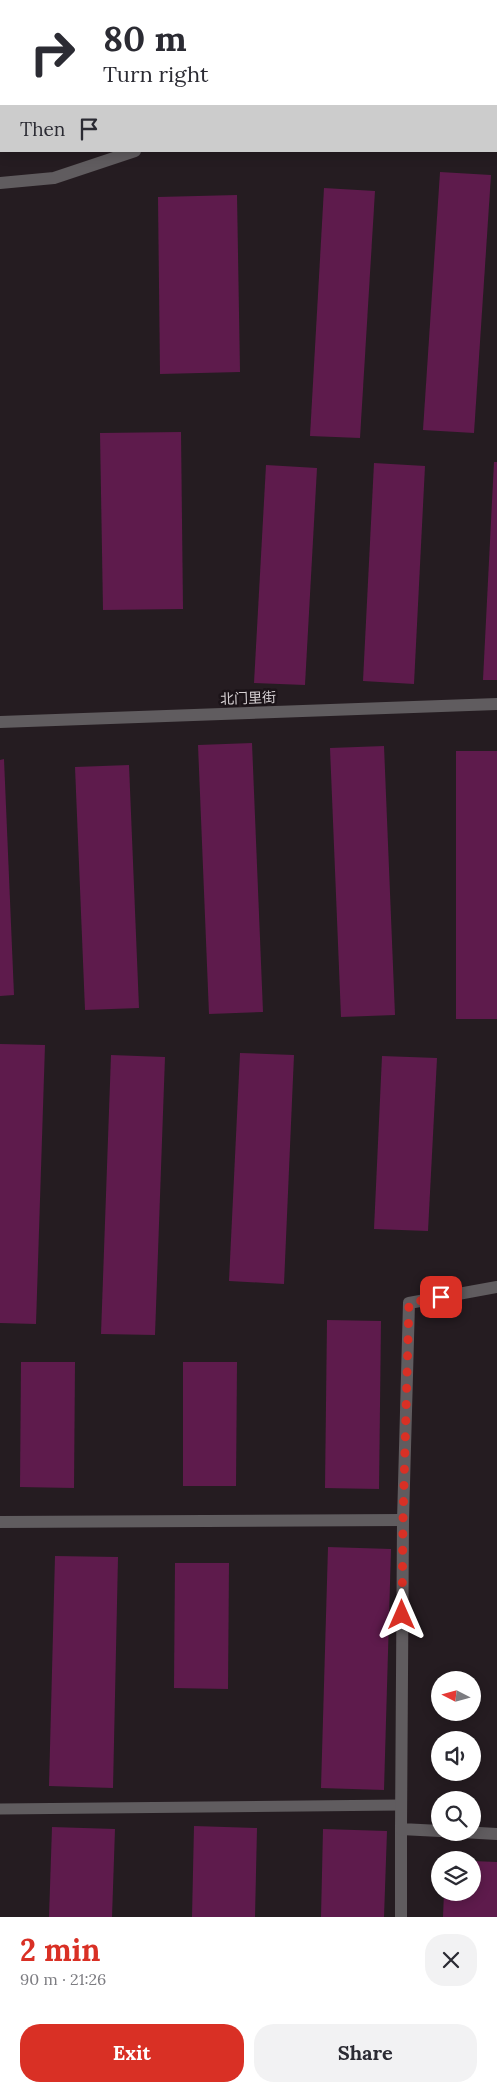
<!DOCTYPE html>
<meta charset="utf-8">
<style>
:root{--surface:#fff;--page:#f2f2f3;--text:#2b2b33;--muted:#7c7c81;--accent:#d93025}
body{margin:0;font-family:Lora,"Noto Sans SC",serif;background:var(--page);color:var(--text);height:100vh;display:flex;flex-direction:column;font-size:19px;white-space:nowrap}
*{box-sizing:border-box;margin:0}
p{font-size:16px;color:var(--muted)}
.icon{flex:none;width:28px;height:28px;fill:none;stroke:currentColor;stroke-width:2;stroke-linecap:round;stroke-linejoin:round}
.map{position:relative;height:1917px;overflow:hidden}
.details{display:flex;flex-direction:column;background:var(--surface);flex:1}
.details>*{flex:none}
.top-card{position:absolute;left:0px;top:0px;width:498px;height:152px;box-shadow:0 2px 12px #0003;background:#fff;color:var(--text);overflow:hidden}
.needle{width:32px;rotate:276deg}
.controls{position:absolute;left:431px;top:1671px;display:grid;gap:10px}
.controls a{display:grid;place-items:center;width:50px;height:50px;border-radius:50%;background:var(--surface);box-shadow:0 2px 12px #0003;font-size:25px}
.pin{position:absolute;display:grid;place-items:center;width:42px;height:42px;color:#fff;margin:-21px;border-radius:10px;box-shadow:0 2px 8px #0006}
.me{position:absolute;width:55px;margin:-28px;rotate:0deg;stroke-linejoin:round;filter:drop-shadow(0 0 4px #0008)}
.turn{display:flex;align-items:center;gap:18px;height:105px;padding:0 20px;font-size:22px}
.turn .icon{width:65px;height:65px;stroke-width:2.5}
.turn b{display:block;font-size:35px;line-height:42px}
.then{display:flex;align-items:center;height:48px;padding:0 20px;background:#0003;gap:10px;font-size:19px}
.round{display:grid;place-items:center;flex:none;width:52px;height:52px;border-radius:20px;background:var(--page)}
.summary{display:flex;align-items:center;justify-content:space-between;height:85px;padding:0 20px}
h1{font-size:30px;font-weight:700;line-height:38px;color:var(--accent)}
.button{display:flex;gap:10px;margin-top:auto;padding:10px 20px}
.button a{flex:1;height:58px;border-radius:20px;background:var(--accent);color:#fff;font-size:20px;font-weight:700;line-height:58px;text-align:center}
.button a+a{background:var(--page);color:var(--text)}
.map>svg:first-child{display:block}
.building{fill:#5e1b4c}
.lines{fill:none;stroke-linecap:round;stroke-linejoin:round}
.service{stroke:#605c5f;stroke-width:11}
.pedestrian{stroke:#605c5f;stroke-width:12}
.minor{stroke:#605c5f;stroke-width:12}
.route{stroke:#d93025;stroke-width:9;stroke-dasharray:0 16.2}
.labels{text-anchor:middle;stroke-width:5;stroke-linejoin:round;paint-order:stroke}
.street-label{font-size:14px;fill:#d8d2d5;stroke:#1b1318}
</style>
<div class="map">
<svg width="497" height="1917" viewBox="0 0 497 1917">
<rect width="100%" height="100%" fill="#251c21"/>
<!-- building -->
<g class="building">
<path d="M440 172 491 175 474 433 423 430Z"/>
<path d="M324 188 375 191 360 438 310 436Z"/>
<path d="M237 195 240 372 160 374 158 197Z"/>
<path d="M181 432 183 609 103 610 100 433Z"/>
<path d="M494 462H497V680H483Z"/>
<path d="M374 463 425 466 414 684 363 681Z"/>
<path d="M266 465 317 468 305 685 254 683Z"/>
<path d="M252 743 263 1012 209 1014 198 745Z"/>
<path d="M384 746 395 1015 341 1017 330 748Z"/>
<rect x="456" y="751" width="41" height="268"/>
<path d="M4 759 14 995 0 996V760Z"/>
<path d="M129 765 139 1008 85 1010 75 767Z"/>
<path d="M0 1044 45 1045 36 1324 0 1323Z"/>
<path d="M240 1053 294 1055 284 1284 229 1281Z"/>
<path d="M111 1055 165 1057 155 1335 101 1334Z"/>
<path d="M382 1056 437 1058 428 1231 374 1229Z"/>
<path d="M327 1320 381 1321 379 1489 325 1488Z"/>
<path d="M21 1362H75L74 1488 20 1487Z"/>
<path d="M183 1362H237L236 1486H183Z"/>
<path d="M328 1547 391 1549 384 1790 321 1788Z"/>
<path d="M55 1556 118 1557 113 1788 49 1786Z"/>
<path d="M175 1563H229L228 1689 174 1688Z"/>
<path d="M194 1826 257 1828 255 1917H192Z"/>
<path d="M52 1827 115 1829 112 1917H49Z"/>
<path d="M323 1829 387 1831 384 1917H321Z"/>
<path d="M472 1861 497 1862V1917H443L444 1892H472Z"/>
</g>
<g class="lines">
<!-- service -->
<path class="service" d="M0 1809 401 1805"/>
<!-- pedestrian -->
<path class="pedestrian" d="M401 1917V1829"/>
<!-- minor -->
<g class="minor">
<path d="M230 1V0"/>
<path d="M0 183 54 178 135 151"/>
<path d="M0 722 497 704"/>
<path d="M0 1522 403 1520"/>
<path d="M440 1831 401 1829 403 1520 409 1303 497 1287"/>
<path d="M461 1832 497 1834"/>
</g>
</g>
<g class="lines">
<!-- route -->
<path class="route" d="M402 1615 403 1520 409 1303 441 1297"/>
</g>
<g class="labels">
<!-- street labels -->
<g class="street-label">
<text transform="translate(248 698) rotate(-2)" y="5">北门里街</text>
</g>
</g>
</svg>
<div class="controls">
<a><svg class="needle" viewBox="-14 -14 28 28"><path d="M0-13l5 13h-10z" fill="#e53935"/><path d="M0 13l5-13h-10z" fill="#7c7c81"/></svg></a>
<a><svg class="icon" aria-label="sound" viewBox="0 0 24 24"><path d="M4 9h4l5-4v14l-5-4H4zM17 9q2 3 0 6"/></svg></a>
<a><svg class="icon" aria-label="search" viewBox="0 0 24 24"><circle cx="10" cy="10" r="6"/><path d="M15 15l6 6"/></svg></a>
<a><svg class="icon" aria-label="layers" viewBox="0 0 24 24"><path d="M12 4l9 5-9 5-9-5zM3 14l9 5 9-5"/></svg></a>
</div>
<div class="pin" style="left:441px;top:1297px;background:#d93025"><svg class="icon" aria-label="arrive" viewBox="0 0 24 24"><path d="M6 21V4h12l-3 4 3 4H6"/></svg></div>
<svg class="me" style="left:402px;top:1615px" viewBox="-20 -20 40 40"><path d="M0-17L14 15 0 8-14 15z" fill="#d93025" stroke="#fff" stroke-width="4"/></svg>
<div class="top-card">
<div class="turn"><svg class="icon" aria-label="right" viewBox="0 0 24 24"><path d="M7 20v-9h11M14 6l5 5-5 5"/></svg><div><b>80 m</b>Turn right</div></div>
<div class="then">Then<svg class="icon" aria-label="arrive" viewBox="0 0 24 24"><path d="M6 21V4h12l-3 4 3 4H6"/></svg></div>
</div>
</div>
<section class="details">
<div class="summary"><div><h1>2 min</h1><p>90 m · 21:26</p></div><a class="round"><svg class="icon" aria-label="close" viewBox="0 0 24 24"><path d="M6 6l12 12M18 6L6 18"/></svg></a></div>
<div class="button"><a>Exit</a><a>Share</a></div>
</section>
